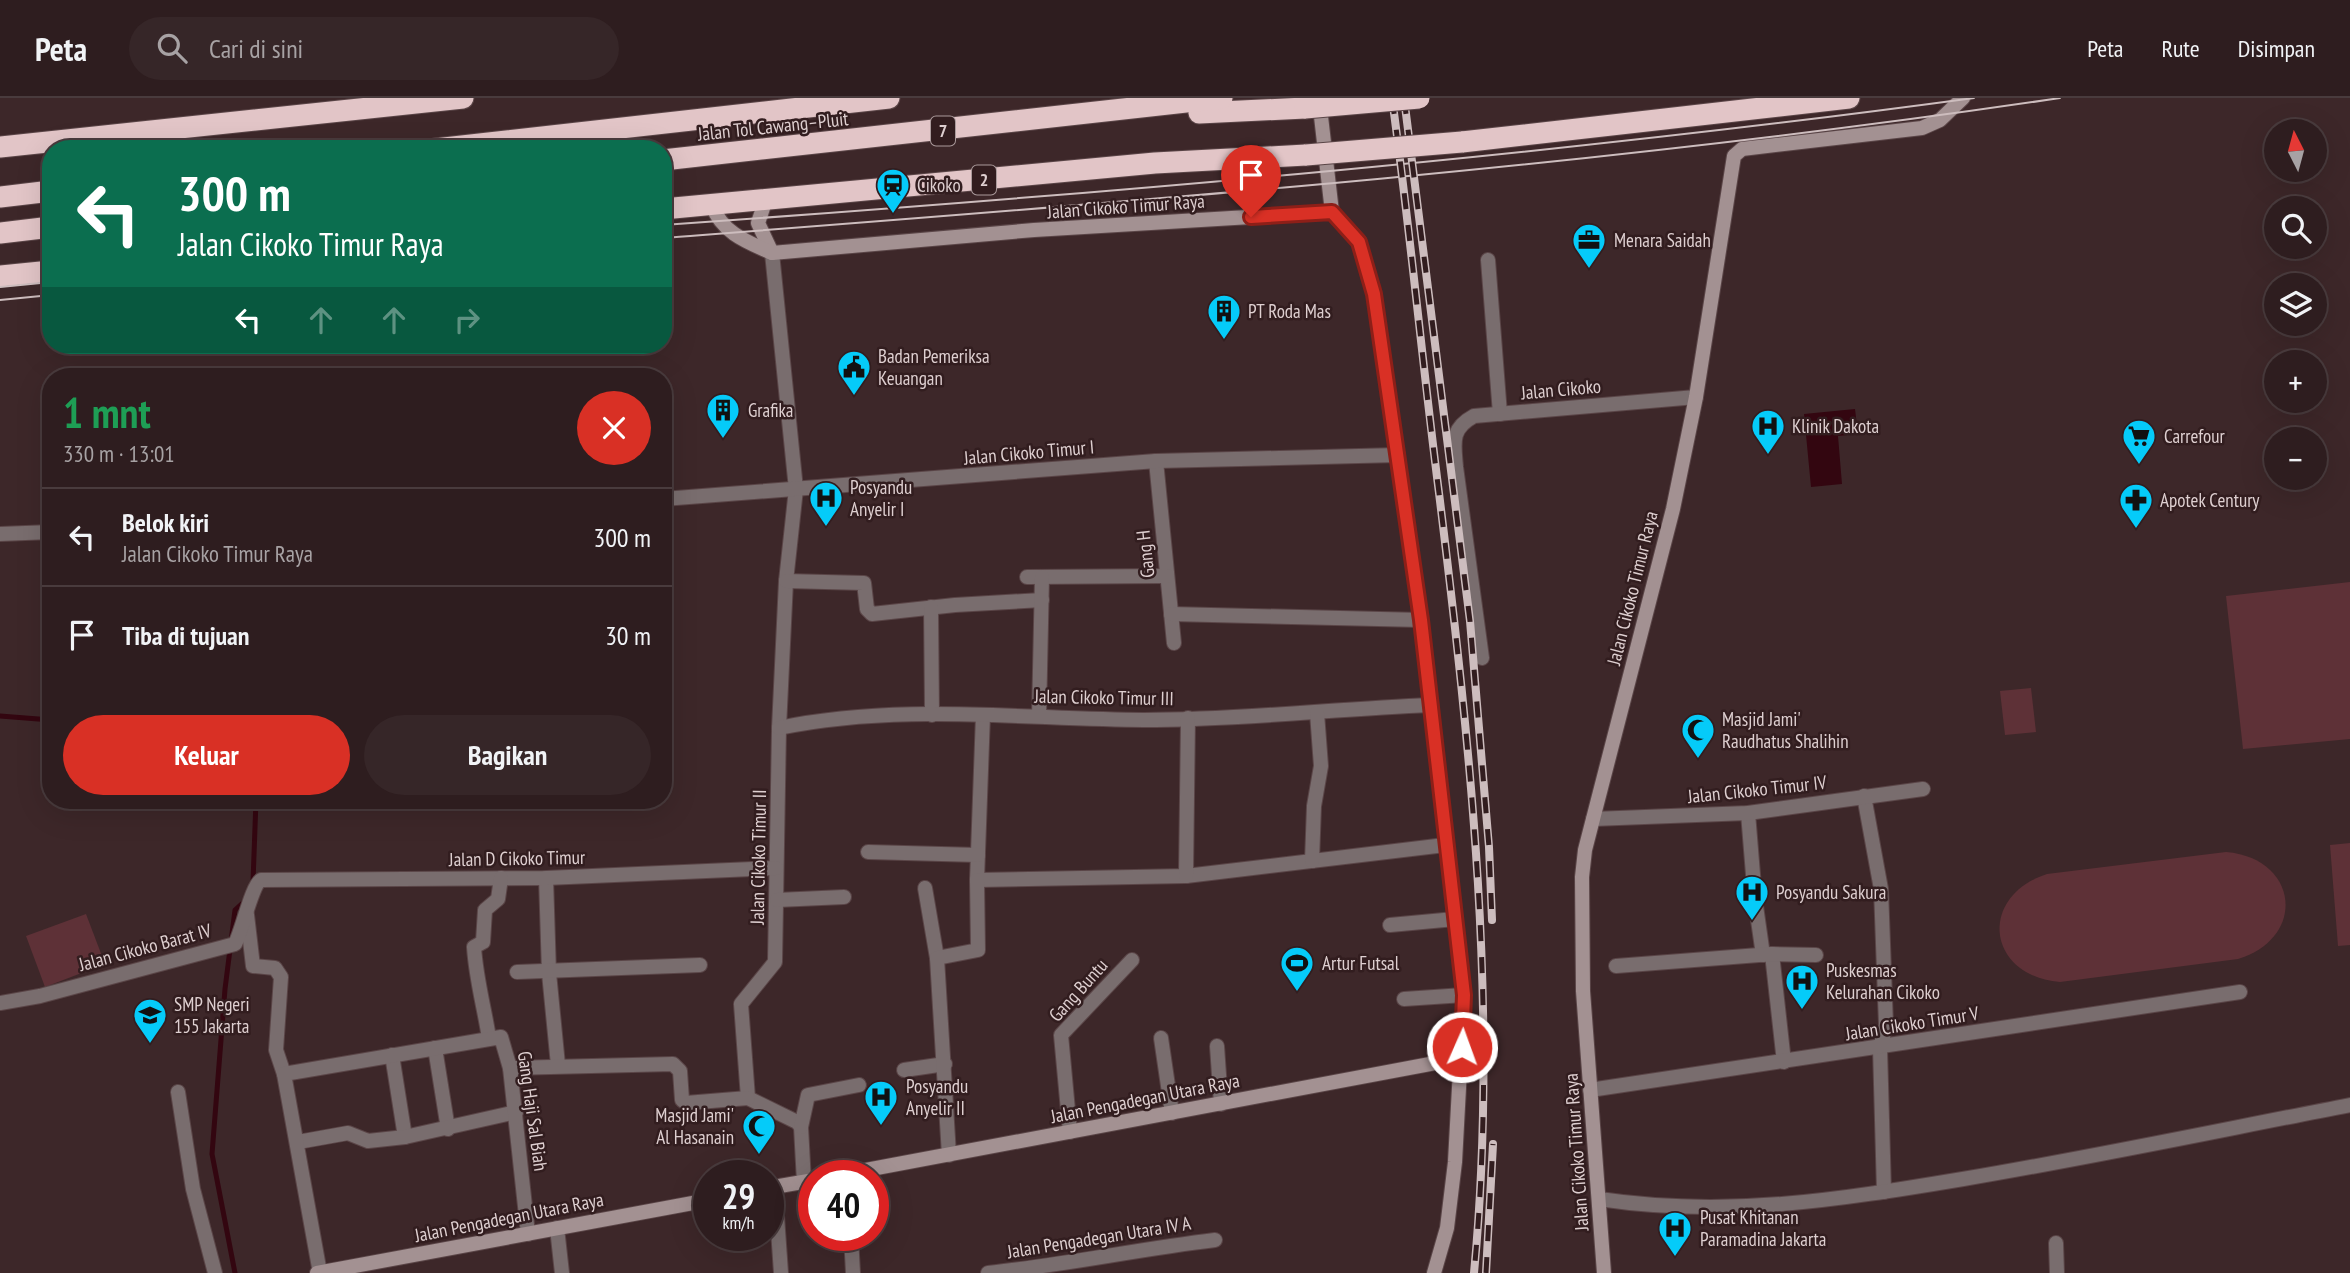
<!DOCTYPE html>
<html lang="id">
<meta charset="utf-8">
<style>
:root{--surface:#2e1d1f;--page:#362628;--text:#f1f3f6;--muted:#a7a2a4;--line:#493b3d;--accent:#d93025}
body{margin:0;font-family:"PT Sans Narrow",sans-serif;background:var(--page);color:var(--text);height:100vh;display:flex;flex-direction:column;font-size:26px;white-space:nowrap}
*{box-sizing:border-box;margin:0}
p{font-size:23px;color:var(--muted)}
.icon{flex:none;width:38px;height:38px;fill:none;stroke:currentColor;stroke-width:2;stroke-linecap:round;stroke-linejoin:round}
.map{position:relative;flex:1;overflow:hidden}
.sheet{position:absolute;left:42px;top:270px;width:630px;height:441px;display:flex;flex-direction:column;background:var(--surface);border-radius:28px;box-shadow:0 7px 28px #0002,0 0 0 2px var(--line)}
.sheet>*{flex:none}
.top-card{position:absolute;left:42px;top:42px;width:630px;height:214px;border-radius:28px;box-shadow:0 7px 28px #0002,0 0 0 2px var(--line);background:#0b6e4f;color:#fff;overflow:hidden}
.needle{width:46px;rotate:354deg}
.tools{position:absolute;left:2264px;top:21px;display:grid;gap:14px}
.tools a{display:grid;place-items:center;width:63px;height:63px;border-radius:50%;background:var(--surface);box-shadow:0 7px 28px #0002,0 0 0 2px var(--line);font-size:35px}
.speed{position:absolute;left:693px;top:1062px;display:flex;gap:14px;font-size:35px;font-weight:700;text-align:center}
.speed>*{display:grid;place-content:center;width:91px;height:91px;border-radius:50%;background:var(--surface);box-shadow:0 7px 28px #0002,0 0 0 2px var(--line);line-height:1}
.speed small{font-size:18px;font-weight:400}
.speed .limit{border:10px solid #d22;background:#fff;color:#111}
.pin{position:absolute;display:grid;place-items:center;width:60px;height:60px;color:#fff;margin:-72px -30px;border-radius:50% 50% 50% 0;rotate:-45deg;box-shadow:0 0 7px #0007}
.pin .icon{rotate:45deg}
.me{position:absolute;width:77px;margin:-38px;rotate:2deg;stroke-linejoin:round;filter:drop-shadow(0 0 5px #0008)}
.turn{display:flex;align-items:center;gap:24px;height:147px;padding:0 21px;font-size:32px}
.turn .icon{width:91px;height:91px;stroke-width:2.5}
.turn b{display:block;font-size:49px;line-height:60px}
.lanes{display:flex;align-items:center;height:66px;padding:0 21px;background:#0003;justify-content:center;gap:35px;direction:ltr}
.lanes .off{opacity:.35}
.round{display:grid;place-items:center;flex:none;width:74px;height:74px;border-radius:37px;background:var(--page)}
.summary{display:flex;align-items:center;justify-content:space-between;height:119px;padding:0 21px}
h1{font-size:42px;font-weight:600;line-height:52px;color:#1e9e55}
.cta{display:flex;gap:14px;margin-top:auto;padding:14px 21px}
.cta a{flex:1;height:80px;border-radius:42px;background:var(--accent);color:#fff;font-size:28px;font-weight:600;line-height:80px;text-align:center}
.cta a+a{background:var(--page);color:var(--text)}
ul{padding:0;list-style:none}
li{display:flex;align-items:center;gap:21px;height:98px;padding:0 21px;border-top:2px solid var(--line)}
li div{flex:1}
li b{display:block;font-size:26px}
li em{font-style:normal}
header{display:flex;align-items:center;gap:42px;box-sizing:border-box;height:98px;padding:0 35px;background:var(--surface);border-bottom:2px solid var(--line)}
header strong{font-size:33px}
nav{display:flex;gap:38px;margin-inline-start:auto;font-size:24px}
.search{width:490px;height:63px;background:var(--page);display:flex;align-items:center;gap:18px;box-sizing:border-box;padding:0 24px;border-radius:38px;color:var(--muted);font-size:26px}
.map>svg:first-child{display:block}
.green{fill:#5e3137}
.water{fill:#330610}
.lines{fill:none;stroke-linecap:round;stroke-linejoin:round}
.stream{stroke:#330610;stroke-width:5}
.street-casing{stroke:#5a4547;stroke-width:16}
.secondary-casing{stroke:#5a4547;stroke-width:16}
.highway-casing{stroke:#5a4547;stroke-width:23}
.street{stroke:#796d6e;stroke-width:14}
.secondary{stroke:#a39192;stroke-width:14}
.highway{stroke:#e2c5c7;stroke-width:21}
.tram{stroke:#cdbdbe;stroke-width:2}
.rail-casing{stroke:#cdbdbe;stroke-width:8}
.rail{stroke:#321d1f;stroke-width:5;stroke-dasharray:16;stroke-linecap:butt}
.highway-bridge-casing{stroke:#5a4547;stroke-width:23;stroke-linecap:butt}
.highway-bridge{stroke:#e2c5c7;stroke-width:21}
.route-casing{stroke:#8d1f18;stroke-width:18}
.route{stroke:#d93025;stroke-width:12}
.labels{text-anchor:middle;stroke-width:5;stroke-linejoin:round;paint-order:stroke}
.shield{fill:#321d1f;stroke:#aa9a9b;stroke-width:2}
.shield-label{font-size:18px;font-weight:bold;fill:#decfd0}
.street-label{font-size:19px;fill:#decfd0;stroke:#321d1f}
.poi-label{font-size:19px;fill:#decfd0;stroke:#321d1f;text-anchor:start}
</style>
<header>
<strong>Peta</strong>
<div class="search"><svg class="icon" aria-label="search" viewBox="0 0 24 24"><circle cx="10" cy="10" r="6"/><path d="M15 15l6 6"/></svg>Cari di sini</div>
<nav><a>Peta</a><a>Rute</a><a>Disimpan</a></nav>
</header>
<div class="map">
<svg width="2350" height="1175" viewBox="0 0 2350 1175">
<rect width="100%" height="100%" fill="#3d2729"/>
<!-- green -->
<g class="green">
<path d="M2350 484V641L2243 651 2226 498Z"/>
<path d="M2031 590 2036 634 2005 637 2000 593Z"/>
<path d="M2350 745V847L2338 848 2330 747Z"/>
<path d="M2226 754C2298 760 2308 839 2238 861L2060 884C1987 878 1977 799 2047 776Z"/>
<path d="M86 816 105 866 45 889 26 838Z"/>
</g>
<!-- water -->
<path class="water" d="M1855 311 1858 336 1838 338 1842 386 1811 389 1804 316Z"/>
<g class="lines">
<!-- stream -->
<g class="stream">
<path d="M0 618 51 622"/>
<path d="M253 784 256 702"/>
<path d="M235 1175 212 1056 225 891 235 812 246 802"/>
</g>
<defs>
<g id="street">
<path d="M772 155 796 391 786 483 779 630 775 864 741 906 748 1000 797 1024 801 1029 804 1084"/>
<path d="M1488 162 1500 316"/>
<path d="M1156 363 1174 545"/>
<path d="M663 401 1156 363 1398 357"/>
<path d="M0 436 51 434"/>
<path d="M1027 479 1167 478"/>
<path d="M786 483 864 485 867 511 872 516 955 507 1042 502"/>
<path d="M931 509 932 617"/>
<path d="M1171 516 1421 522"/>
<path d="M1482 560 1456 369C1454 345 1450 331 1474 318L1696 299"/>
<path d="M983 617 977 782 1186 778 1445 747"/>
<path d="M1039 618 1042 479"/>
<path d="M779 630C899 605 1022 621 1144 622 1239 622 1334 611 1430 607"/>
<path d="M1864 698 1881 791 1886 927 1880 950 1884 1094"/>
<path d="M1748 715 1755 801 1763 857"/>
<path d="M1593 721 1748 715 1923 691"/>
<path d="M868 754 978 757"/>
<path d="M1312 763 1314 708 1321 668 1317 615"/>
<path d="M1186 778 1188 620"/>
<path d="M546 780 549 875 558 967"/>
<path d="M925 790 937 860"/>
<path d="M777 802 844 799"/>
<path d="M247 817 253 868 275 870 281 879 276 952 284 976"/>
<path d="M1390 827 1455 821"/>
<path d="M1772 856 1784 964"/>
<path d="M1616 868 1772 856 1816 857"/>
<path d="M517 874 700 867"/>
<path d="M1404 901 1464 897"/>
<path d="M0 905 40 898 235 846C242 833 252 787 261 782L546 780 776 770"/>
<path d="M489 940C484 908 476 881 474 849L483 844 485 812 498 801 501 780"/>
<path d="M1161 940 1172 1015"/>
<path d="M1217 948 1221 1006"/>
<path d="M435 950 448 1031"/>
<path d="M392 957 405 1039"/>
<path d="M510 970 673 966 680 973 682 1002 686 1005 748 1000"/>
<path d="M904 972 945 966"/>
<path d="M1590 992 2240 894"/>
<path d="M178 994 193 1091 215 1175"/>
<path d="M801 1029 808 997 859 987"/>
<path d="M1070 1034 1061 937 1132 862"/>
<path d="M298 1044 348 1035 368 1043 405 1039 516 1014"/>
<path d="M949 1057 937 860 978 852 977 782"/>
<path d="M775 1089 781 1175"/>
<path d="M1599 1101C1727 1120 1837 1102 1963 1081 2093 1059 2221 1032 2350 1007"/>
<path d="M557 1130 562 1175"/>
<path d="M851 1138 853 1175"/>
<path d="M2056 1145 2057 1175"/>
<path d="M320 1175 284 976 501 939 510 970 528 1136"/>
<path d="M988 1175C1065 1167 1139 1151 1215 1142"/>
</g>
<g id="secondary">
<path d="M1319 1 1332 114"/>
<path d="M766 101 758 125 772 155"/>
<path d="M712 107C722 135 747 144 772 155L1034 132 1332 114"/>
<path d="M1332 114 1359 143 1374 196 1421 522 1464 897 1455 1064 1447 1130 1434 1175"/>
<path d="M834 1078 1462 960"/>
<path d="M768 1090 814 1082"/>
<path d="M317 1175 709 1102"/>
<path d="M1604 1175 1583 893 1582 779 1585 752 1673 411 1696 299 1734 58 1742 51 1922 30 1940 22 1963 0"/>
</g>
<g id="highway">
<path d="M1199 15 1305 10"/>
<path d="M1462 44 1849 0"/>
<path d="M0 49 463 0"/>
<path d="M435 51 889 0"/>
<path d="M663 62 1222 0"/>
<path d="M0 99 51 93"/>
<path d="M663 111 1155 65 1306 57"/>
<path d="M0 135 51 129"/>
<path d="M0 178 51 173"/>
</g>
</defs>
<!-- street casing -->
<use href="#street" class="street-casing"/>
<!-- secondary casing -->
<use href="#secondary" class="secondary-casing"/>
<!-- highway casing -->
<use href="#highway" class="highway-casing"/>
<!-- street -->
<use href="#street" class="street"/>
<!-- secondary -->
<use href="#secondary" class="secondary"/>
<!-- highway -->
<use href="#highway" class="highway"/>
<!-- tram -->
<g class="tram">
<path d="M663 127C1101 96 1539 59 1974 0"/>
<path d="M663 140C1130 104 1597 69 2060 0"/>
<path d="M0 189 51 184"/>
<path d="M0 202 51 197"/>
</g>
<defs>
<g id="rail">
<path d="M1392 0C1410 131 1422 263 1439 395 1471 655 1499 913 1474 1175"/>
<path d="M1404 0 1470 523 1489 749 1492 822"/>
<path d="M1486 1175 1493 1046"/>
</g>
</defs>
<!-- rail casing -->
<use href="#rail" class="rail-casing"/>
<!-- rail -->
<use href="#rail" class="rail"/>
<defs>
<g id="highway-bridge">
<path d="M1305 10 1419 0"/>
<path d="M1306 57 1462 44"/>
</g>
</defs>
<!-- highway-bridge casing -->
<use href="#highway-bridge" class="highway-bridge-casing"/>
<!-- highway-bridge -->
<use href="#highway-bridge" class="highway-bridge"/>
</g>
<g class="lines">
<defs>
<path id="route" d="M1251 119 1332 114 1359 144 1374 196 1421 522 1464 897 1462 949"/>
</defs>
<!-- route casing -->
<use href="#route" class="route-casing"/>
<!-- route -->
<use href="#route" class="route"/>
</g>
<!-- icons -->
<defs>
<symbol id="station-pin" viewBox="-11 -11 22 30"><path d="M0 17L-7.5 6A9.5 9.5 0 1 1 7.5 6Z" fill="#05cbf9" stroke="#321d1f"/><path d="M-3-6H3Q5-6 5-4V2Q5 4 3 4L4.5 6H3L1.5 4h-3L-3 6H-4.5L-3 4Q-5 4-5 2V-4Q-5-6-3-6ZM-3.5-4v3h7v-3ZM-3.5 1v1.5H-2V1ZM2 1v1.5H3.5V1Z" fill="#111"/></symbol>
<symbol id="office-pin" viewBox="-11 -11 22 30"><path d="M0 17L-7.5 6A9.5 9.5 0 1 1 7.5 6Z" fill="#05cbf9" stroke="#321d1f"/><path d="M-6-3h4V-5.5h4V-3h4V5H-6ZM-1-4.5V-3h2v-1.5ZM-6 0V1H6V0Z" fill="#111"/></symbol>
<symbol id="building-pin" viewBox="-11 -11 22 30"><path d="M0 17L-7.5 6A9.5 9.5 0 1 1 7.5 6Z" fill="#05cbf9" stroke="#321d1f"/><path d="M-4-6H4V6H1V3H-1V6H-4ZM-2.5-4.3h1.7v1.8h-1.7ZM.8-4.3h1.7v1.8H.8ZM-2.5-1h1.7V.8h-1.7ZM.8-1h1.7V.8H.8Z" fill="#111"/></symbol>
<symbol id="civic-pin" viewBox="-11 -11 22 30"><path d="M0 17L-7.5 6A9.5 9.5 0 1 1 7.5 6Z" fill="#05cbf9" stroke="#321d1f"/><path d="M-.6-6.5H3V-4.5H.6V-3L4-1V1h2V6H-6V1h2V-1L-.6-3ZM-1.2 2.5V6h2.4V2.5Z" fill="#111"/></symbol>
<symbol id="hospital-pin" viewBox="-11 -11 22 30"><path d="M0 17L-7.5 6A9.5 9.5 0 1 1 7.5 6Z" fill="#05cbf9" stroke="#321d1f"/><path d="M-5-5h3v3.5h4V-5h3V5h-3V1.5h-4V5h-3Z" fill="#111"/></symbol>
<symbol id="supermarket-pin" viewBox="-11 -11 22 30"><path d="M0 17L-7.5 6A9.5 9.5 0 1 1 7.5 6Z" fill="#05cbf9" stroke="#321d1f"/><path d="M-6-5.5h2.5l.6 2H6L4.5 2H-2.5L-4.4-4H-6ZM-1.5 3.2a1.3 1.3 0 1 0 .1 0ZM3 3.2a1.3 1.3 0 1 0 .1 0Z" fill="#111"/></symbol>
<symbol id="pharmacy-pin" viewBox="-11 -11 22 30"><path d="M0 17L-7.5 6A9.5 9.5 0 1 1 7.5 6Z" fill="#05cbf9" stroke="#321d1f"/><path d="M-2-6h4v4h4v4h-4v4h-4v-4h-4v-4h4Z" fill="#111"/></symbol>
<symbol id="mosque-pin" viewBox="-11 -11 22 30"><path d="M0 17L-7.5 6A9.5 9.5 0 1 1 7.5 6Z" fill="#05cbf9" stroke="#321d1f"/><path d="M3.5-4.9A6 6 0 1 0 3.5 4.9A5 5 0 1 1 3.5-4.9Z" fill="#111"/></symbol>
<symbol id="stadium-pin" viewBox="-11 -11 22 30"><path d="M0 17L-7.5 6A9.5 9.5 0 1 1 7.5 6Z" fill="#05cbf9" stroke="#321d1f"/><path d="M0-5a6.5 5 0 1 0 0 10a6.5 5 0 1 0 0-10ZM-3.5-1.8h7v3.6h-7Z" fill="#111"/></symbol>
<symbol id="school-pin" viewBox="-11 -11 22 30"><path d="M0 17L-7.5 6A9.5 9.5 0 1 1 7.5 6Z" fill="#05cbf9" stroke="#321d1f"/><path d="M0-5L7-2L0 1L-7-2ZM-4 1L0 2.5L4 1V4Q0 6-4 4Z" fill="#111"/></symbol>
</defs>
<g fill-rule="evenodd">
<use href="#station-pin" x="874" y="68" width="38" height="52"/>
<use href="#office-pin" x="1570" y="123" width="38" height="52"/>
<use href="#building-pin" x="1205" y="194" width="38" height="52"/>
<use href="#civic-pin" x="835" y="250" width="38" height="52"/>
<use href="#building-pin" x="704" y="293" width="38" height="52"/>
<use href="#hospital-pin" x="1749" y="309" width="38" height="52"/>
<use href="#supermarket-pin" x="2120" y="319" width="38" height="52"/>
<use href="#hospital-pin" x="807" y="381" width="38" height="52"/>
<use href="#pharmacy-pin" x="2117" y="383" width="38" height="52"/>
<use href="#mosque-pin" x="1679" y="613" width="38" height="52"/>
<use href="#hospital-pin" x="1733" y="775" width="38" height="52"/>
<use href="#stadium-pin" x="1278" y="846" width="38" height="52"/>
<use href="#hospital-pin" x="1783" y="864" width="38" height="52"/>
<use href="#school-pin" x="131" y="898" width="38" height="52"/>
<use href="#hospital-pin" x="862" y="980" width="38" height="52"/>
<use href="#mosque-pin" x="740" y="1009" width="38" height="52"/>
<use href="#hospital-pin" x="1656" y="1111" width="38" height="52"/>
</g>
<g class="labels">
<!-- shield labels -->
<g class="shield">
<rect x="931" y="18.5" width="24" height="29" rx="5"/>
<rect x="972" y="67.5" width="24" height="29" rx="5"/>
</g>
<g class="shield-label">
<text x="943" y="39">7</text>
<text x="984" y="88">2</text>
</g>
<!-- street labels -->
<g class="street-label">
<text transform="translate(773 28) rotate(-6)" y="7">Jalan Tol Cawang–Pluit</text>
<text transform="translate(1126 108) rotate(-4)" y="7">Jalan Cikoko Timur Raya</text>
<text transform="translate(1561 291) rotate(-5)" y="7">Jalan Cikoko</text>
<text transform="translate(1029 354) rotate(-5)" y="7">Jalan Cikoko Timur I</text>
<text transform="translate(1145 456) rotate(-96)" y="7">Gang H</text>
<text transform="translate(1632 490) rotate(-76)" y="7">Jalan Cikoko Timur Raya</text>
<text transform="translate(1104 599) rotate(1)" y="7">Jalan Cikoko Timur III</text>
<text transform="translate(1757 691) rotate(-6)" y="7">Jalan Cikoko Timur IV</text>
<text transform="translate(758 759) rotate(-89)" y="7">Jalan Cikoko Timur II</text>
<text transform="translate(517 760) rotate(-1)" y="7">Jalan D Cikoko Timur</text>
<text transform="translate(145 849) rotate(-15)" y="7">Jalan Cikoko Barat IV</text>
<text transform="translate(1078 892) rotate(-48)" y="7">Gang Buntu</text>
<text transform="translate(1912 925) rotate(-9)" y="7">Jalan Cikoko Timur V</text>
<text transform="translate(1145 1000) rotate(-11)" y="7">Jalan Pengadegan Utara Raya</text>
<text transform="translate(533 1013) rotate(82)" y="7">Gang Haji Sal Biah</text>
<text transform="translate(1576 1054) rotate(-94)" y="7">Jalan Cikoko Timur Raya</text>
<text transform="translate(509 1119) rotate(-11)" y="7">Jalan Pengadegan Utara Raya</text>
<text transform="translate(1099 1139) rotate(-9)" y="7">Jalan Pengadegan Utara IV A</text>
</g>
<!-- poi labels -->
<g class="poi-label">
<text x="917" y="94">Cikoko</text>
<text x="1614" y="149">Menara Saidah</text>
<text x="1248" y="220">PT Roda Mas</text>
<text x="878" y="265">Badan Pemeriksa<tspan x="878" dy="22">Keuangan</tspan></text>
<text x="748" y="319">Grafika</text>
<text x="1792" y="335">Klinik Dakota</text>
<text x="2164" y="345">Carrefour</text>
<text x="850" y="396">Posyandu<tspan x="850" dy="22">Anyelir I</tspan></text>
<text x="2160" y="409">Apotek Century</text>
<text x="1722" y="628">Masjid Jami'<tspan x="1722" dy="22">Raudhatus Shalihin</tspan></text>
<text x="1776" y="801">Posyandu Sakura</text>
<text x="1322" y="872">Artur Futsal</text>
<text x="1826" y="879">Puskesmas<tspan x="1826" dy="22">Kelurahan Cikoko</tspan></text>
<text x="174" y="913">SMP Negeri<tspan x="174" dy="22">155 Jakarta</tspan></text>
<text x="906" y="995">Posyandu<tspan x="906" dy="22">Anyelir II</tspan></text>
<text x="734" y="1024" text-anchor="end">Masjid Jami'<tspan x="734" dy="22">Al Hasanain</tspan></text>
<text x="1700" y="1126">Pusat Khitanan<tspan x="1700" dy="22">Paramadina Jakarta</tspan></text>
</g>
</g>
</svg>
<div class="tools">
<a><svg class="needle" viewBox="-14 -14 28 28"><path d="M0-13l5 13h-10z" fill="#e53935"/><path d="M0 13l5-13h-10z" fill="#a7a2a4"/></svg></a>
<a><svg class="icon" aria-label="search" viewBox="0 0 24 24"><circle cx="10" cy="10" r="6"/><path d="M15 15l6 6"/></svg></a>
<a><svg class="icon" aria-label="layers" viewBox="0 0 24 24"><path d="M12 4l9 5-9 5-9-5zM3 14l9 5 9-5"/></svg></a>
<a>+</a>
<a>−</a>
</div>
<div class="speed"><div>29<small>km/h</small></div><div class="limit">40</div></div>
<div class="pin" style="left:1251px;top:119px;background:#d93025"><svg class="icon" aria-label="arrive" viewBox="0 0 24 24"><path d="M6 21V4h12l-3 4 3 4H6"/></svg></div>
<svg class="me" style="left:1462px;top:949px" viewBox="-20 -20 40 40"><circle r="17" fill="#d93025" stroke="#fff" stroke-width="3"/><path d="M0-11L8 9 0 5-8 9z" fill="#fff"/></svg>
<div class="top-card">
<div class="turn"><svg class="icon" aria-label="left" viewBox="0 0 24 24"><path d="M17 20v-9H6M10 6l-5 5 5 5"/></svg><div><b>300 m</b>Jalan Cikoko Timur Raya</div></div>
<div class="lanes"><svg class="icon" aria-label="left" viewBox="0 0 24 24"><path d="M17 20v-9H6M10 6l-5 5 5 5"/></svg><svg class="icon off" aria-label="ahead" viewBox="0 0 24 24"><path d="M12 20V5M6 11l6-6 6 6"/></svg><svg class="icon off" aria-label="ahead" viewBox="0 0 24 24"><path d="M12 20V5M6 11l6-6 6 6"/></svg><svg class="icon off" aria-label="right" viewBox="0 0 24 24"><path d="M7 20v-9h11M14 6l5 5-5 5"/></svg></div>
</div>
<section class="sheet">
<div class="summary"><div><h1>1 mnt</h1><p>330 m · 13:01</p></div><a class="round" style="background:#d93025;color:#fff"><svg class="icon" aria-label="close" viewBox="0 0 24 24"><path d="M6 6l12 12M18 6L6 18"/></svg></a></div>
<ul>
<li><svg class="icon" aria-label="left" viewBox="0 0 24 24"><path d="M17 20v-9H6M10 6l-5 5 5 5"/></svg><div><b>Belok kiri</b><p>Jalan Cikoko Timur Raya</p></div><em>300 m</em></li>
<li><svg class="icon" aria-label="arrive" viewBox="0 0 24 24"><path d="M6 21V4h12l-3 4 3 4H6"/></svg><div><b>Tiba di tujuan</b></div><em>30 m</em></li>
</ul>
<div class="cta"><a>Keluar</a><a>Bagikan</a></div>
</section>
</div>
